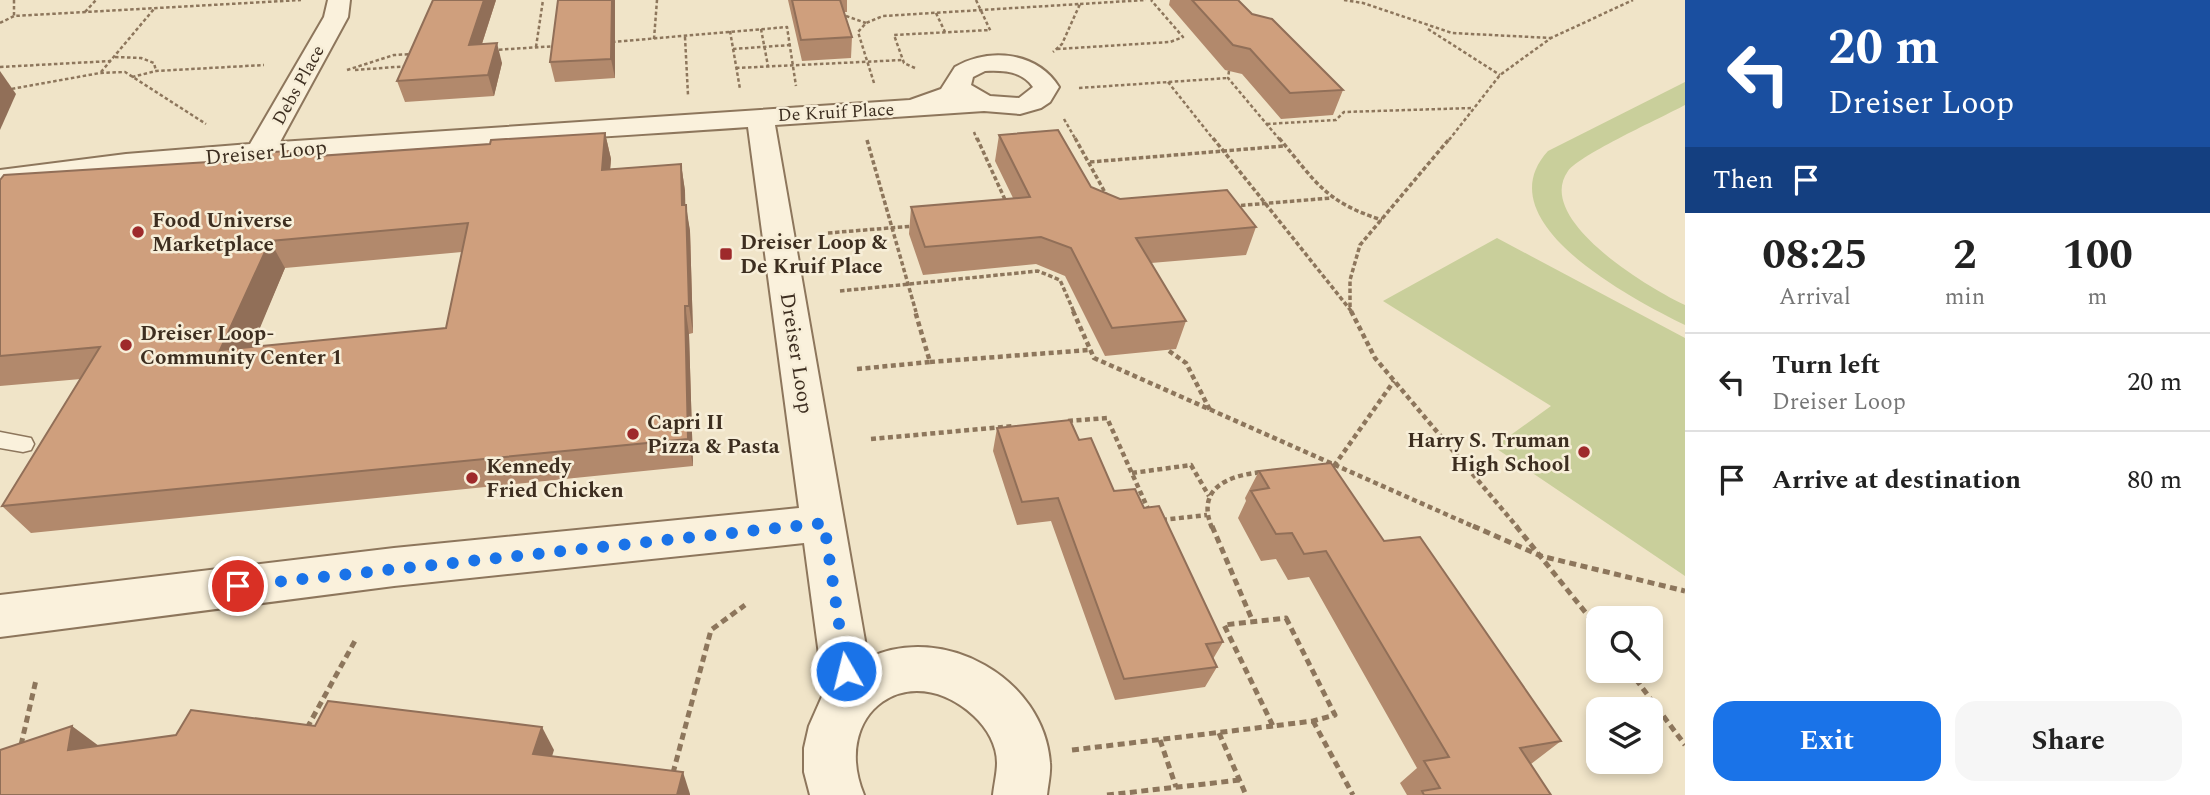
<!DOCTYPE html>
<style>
:root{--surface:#fff;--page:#f6f6f6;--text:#222;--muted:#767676;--line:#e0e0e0;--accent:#1a73e8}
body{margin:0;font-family:Spectral,serif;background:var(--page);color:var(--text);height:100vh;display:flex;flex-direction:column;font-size:26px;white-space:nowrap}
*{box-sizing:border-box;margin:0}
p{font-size:23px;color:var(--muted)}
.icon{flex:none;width:38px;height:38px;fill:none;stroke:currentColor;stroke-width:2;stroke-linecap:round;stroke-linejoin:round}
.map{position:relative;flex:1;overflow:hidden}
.sheet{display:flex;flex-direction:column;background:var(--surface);width:525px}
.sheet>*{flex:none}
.hud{background:#1a4fa0;color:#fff;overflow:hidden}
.buttons{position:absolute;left:1586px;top:606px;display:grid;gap:14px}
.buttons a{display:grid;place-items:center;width:77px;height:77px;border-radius:14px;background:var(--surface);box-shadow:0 4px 10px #0003;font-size:35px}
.pin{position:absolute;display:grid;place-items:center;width:60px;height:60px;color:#fff;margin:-30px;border:4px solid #fff;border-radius:50%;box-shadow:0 2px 7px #0007}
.me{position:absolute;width:77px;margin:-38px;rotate:352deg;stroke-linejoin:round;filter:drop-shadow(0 0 5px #0008)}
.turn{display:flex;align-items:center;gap:24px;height:147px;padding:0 28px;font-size:32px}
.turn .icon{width:91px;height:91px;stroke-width:2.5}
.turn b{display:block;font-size:49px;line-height:60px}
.then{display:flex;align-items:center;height:66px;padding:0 28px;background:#0003;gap:14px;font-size:26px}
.eta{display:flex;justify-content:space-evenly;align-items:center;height:119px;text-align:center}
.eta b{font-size:42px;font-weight:700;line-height:49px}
.button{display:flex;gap:14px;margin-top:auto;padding:14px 28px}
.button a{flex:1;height:80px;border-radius:21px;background:var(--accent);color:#fff;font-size:28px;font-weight:700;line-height:80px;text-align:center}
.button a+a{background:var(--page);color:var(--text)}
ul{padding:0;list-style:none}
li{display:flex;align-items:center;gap:21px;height:98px;padding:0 28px;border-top:2px solid var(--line)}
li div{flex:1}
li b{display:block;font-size:26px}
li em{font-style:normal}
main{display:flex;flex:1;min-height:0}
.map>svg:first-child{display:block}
.green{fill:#c9cf9b}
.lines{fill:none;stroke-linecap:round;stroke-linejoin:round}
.lane-casing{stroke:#8d765c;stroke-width:3}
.street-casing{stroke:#8d765c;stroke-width:4}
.path-far3{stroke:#8d765c;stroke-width:2.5;stroke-dasharray:3.5 2.5;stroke-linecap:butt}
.path-far2{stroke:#8d765c;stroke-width:3.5;stroke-dasharray:4.5 2.5;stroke-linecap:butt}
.path-far1{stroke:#8d765c;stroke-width:4.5;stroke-dasharray:5 3.5;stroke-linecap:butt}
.path{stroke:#8d765c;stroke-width:5;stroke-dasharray:7 4.5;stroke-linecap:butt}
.lane{fill:#faf1dc;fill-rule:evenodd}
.street{fill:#faf1dc;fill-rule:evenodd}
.wall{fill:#b2896c;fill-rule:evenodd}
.shaded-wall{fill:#916f58}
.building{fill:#cf9f7d;stroke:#916f58;stroke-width:2;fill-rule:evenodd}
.route{stroke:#1a73e8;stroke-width:12;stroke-dasharray:0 21.6}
.poi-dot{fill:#9e2a2b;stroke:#f7eed8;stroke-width:2.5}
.labels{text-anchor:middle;stroke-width:5;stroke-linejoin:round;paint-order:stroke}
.far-street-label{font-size:18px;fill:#3d2e20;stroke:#f7eed8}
.street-label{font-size:21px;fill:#3d2e20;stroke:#f7eed8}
.poi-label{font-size:21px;font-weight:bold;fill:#3d2e20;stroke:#f7eed8;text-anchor:start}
</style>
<main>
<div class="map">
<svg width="1685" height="795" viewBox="0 0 1685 795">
<rect width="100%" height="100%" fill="#f0e4c8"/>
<!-- green -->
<g class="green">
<path d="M1685 82V105C1661 118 1581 154 1568 171 1533 220 1652 290 1685 305V325C1634 300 1483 222 1548 151Z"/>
<path d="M1497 238 1685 338V576L1494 447 1551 406 1383 301Z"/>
</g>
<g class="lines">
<defs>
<path id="lane" d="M0 432 31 438 34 444 31 450 23 452 0 448Z"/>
<path id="street" d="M328 0H350L348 17 280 142 910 100 941 89 955 67C990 47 1037 52 1059 87L1050 102 1041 108 1020 114 984 111 775 125 868 658C943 622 1044 678 1050 763 1051 773 1048 785 1047 795H993C994 785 997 773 997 763 997 745 987 728 974 716 909 656 830 713 864 795H810L804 772V748L809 726 824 692 804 543 394 586 0 637V595L394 548 799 508 748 127C498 144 248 156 0 188V170L126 154 250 144 324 17ZM985 71C1003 70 1022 71 1033 87L1019 98 990 96 971 85 973 77Z"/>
</defs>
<!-- lane casing -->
<use href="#lane" class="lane-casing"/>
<!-- street casing -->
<use href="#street" class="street-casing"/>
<!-- path-far3 -->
<g class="path-far3">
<path d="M14 0V16"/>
<path d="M976 0 991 32"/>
<path d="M1344 0 1363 3 1452 33 1551 38"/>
<path d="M1080 4 1146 0"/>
<path d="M85 12 96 0"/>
<path d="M936 13 945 32"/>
<path d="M846 16 866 23"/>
<path d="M0 23 14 16 301 0"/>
<path d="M761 29 768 66"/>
<path d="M1428 29 1500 75"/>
<path d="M730 31 740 89"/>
<path d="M685 37 688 95"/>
<path d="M654 39 657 0"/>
<path d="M612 42 787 27 796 86"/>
<path d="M536 47 543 0"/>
<path d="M733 49 791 45"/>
<path d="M1057 49 1170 42 1183 37 1151 0"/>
<path d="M493 50 558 46"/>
<path d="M115 57 141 58 154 63 156 71"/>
<path d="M0 67 111 61"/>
<path d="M736 68 903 60"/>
<path d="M915 68 904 63 894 35 990 30"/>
<path d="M347 70 394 55 414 54"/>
<path d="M355 70 409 66"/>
<path d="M1229 71 1228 78 1280 140"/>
<path d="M101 72 154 9"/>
<path d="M132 77 156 71 264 65"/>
<path d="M1168 82 1214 140"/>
<path d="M874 83 858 32 866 23 883 16 1080 4 1062 44 1053 52"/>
<path d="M1079 88 1228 78"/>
<path d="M0 91 100 73 125 72 206 124"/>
<path d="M1064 119 1076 140"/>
<path d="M1267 124 1336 120 1344 112 1473 108"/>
<path d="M974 132 977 140"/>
<path d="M1449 140 1500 75 1551 38 1633 0"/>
</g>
<!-- path-far2 -->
<g class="path-far2">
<path d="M977 138 1007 204"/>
<path d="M1075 138 1107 196"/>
<path d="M1213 138 1352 312"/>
<path d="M1279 138C1316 182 1325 202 1382 220"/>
<path d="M867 140 916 312"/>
<path d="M1090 162 1284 146"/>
<path d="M1234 206 1331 198"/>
<path d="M828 233 914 226"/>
<path d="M840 291 1038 271 1060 280 1074 312"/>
<path d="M1350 307V280L1360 245 1450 138"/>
</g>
<!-- path-far1 -->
<g class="path-far1">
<path d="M1073 311 1094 358 1477 528"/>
<path d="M1351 311 1375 358 1518 528"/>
<path d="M1169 351 1186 363 1210 410"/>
<path d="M930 362 1089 350"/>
<path d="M857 369 930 362 915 311"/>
<path d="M1068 421 1107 418 1149 511"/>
<path d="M871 439 1014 426"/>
<path d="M1334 466 1394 381"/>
<path d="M1132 473 1191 465 1209 496"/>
<path d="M1162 520 1207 515"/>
<path d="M1212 528C1195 487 1230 475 1263 472"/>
</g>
<!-- path -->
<g class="path">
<path d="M1212 526 1253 622"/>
<path d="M1473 526 1541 556 1685 591"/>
<path d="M1516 526 1598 628"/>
<path d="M1286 618 1335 715 1313 721 1273 726 1224 625Z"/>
<path d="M1629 670 1685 745"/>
<path d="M1313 721 1353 795"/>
<path d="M307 728 356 639"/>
<path d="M1219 733 1246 795"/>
<path d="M1160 740 1176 787"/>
<path d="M21 745 36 680"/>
<path d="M1072 750 1273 726"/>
<path d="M673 773 711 630 745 605"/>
<path d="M1107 795 1240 780"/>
</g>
<!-- lane -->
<use href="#lane" class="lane"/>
<!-- street -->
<use href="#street" class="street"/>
</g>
<!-- wall -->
<g class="wall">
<path d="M496 0 482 44 502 63 494 96 405 102 397 81Z"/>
<path d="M558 0H615V78L555 82 550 62Z"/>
<path d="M788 0H847V12H844L852 37 851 58 802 61Z"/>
<path d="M1170 0H1238L1252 14 1343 90 1333 115 1281 119 1242 74 1225 70 1169 5Z"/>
<path d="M605 133 611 159 610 169 681 164 685 191V205L690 231 693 333 689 334 693 466 31 533 2 506 81 379 0 386V180L490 144ZM462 252 446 328 251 347 285 268Z"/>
<path d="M999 135 1091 187 1120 199 1256 227 1246 255 1151 263 1186 321 1176 349 1105 356 1065 276 1036 264 923 275 909 234 911 207 1013 198 995 161Z"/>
<path d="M997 428 1079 440 1114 491 1144 508 1223 642 1213 659 1217 667 1205 687 1115 700 1051 521 1017 525 993 451Z"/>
<path d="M1259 471 1384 541 1561 741 1531 764 1551 795H1407L1400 783 1417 768 1309 577 1288 580 1276 559 1261 561 1238 518 1246 501 1245 498Z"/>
</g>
<!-- shaded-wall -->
<g class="shaded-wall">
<path d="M484 0H496L475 65 469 45Z"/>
<path d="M612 0H615V78L611 59Z"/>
<path d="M497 43 502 63 494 96 488 75Z"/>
<path d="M0 71 16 94 0 130Z"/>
<path d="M605 133 611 159 608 196 602 170Z"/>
<path d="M321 149 333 175 317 156Z"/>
<path d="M681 164 685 191 686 232 682 205Z"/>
<path d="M686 205 690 231 693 333 689 306Z"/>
<path d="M270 241 285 268 239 378 220 350Z"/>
<path d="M685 306 689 334 693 466 688 439Z"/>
<path d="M72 726 103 749 68 750Z"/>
<path d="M542 727 554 750 546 776 533 754Z"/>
<path d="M683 772 690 794V795H677Z"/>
</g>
<!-- building -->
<g class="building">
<path d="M433 0H484L469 45 497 43 488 75 397 81Z"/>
<path d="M558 0H612L611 59 550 62Z"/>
<path d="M792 0H840L852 37 801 40Z"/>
<path d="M1192 0H1238L1252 14 1272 19 1343 90 1290 93 1250 49 1233 45Z"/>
<path d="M1058 130 1091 187 1120 199 1227 190 1256 227 1136 238 1186 321 1112 328 1071 248 1041 237 925 247 911 207 1030 197 999 135Z"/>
<path d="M605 133 602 170 681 164 682 205H686L689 306H685L688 439 2 506 100 347 0 356V180L4 175 270 158 273 152 321 149 317 156 490 144 491 140ZM468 223 446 328 220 350 270 241Z"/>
<path d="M1070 420 1079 440 1091 438 1114 491 1135 489 1144 508 1159 506 1223 642 1206 644 1217 667 1124 679 1058 498 1022 502 997 428Z"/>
<path d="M1331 463 1384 541 1420 537 1561 741 1520 748 1551 795H1424L1422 791 1440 788 1424 761 1449 757 1326 551 1304 554 1292 533 1276 534 1251 491 1269 488 1259 471Z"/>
<path d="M328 701 542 727 533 754 683 772 677 795H0V750L72 726 68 750 176 735 191 710 315 726Z"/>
</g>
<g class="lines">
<!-- route -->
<path class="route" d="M238 586 824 523 846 671"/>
</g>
<!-- markers -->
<g class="poi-dot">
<circle cx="138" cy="232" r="7"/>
<rect x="719" y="247" width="14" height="14" rx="3.5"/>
<circle cx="126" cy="345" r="7"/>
<circle cx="633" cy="434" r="7"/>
<circle cx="1584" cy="452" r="7"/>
<circle cx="472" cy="478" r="7"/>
</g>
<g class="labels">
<!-- far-street labels -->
<g class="far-street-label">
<text transform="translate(298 85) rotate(-61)" y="6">Debs Place</text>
<text transform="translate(836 112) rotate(-3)" y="6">De Kruif Place</text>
</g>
<!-- street labels -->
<g class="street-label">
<text transform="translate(266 152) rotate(-5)" y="7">Dreiser Loop</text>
<text transform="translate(797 353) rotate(81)" y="7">Dreiser Loop</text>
</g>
<!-- poi labels -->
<g class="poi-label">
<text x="152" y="227">Food Universe<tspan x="152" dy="24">Marketplace</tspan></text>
<text x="740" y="249">Dreiser Loop &amp;<tspan x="740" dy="24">De Kruif Place</tspan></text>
<text x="140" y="340">Dreiser Loop-<tspan x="140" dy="24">Community Center 1</tspan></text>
<text x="647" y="429">Capri II<tspan x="647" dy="24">Pizza &amp; Pasta</tspan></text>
<text x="1570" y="447" text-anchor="end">Harry S. Truman<tspan x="1570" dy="24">High School</tspan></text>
<text x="486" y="473">Kennedy<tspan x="486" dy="24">Fried Chicken</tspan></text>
</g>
</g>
</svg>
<div class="buttons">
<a><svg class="icon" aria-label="search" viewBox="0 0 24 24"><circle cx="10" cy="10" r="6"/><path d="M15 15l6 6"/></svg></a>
<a><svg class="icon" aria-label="layers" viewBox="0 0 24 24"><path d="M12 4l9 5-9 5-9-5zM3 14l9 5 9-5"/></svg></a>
</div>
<div class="pin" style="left:238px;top:586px;background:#d93025"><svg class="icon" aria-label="arrive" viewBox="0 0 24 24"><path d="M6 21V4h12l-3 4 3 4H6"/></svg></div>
<svg class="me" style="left:846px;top:671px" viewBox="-20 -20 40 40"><circle r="17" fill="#1a73e8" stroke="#fff" stroke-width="3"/><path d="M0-11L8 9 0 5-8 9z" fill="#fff"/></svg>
</div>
<section class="sheet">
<div class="hud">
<div class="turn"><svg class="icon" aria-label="left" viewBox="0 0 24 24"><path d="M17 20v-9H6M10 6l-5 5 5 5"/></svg><div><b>20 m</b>Dreiser Loop</div></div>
<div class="then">Then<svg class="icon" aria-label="arrive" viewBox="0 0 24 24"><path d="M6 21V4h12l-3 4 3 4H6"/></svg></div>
</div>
<div class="eta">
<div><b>08:25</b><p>Arrival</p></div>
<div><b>2</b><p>min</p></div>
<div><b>100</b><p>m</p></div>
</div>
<ul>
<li><svg class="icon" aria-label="left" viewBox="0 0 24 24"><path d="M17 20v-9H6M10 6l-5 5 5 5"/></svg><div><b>Turn left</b><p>Dreiser Loop</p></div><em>20 m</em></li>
<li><svg class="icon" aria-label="arrive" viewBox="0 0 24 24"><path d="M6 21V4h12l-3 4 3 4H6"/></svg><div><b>Arrive at destination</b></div><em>80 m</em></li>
</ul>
<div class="button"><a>Exit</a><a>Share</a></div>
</section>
</main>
